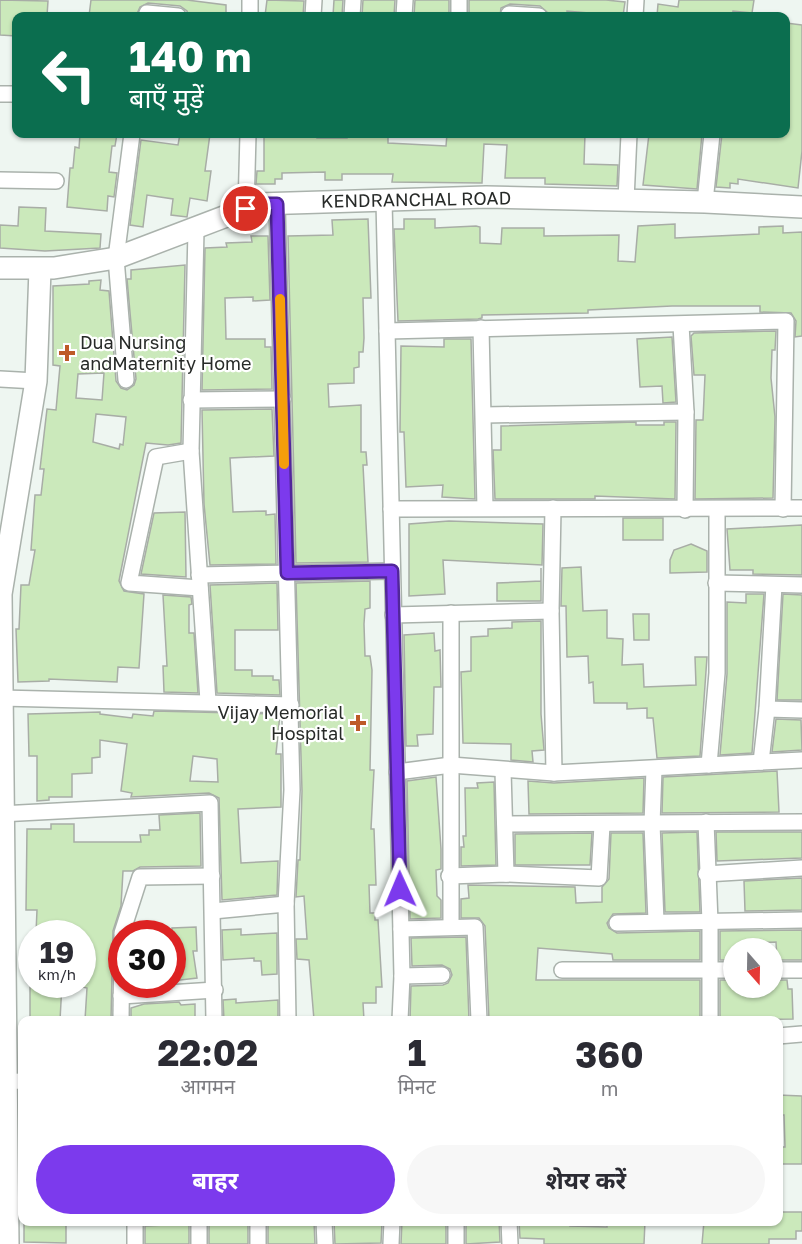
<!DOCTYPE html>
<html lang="hi">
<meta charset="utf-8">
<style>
:root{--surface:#fff;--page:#f7f7f7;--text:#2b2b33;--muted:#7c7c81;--accent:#7c3aed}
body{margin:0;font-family:"Golos Text","Noto Sans Devanagari",sans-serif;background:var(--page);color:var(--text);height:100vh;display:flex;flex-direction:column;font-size:22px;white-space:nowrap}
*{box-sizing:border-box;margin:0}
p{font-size:20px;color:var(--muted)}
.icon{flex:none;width:33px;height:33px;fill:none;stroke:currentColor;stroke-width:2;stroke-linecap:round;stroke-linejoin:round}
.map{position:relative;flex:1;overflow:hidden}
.drawer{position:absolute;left:18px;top:1016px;width:765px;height:210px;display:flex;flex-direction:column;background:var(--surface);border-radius:12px;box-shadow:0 2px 4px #0004}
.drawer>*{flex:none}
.banner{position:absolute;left:12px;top:12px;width:778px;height:126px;border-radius:12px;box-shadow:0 2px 4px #0004;background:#0b6e4f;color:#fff;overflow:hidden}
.needle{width:39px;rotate:160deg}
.fabs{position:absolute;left:723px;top:938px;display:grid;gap:12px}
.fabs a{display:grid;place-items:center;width:60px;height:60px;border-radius:50%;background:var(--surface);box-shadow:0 2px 4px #0004;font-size:30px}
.speed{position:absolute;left:18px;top:920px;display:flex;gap:12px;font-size:30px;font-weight:700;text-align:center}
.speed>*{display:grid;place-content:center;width:78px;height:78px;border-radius:50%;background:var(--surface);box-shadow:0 2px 4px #0004;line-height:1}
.speed small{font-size:15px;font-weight:400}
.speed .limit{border:9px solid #d22;background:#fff;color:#111}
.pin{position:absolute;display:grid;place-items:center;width:51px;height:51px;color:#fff;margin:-26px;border:3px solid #fff;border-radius:50%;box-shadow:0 2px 6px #0007}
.me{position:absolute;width:66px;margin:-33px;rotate:359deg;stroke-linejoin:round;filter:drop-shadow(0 0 4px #0008)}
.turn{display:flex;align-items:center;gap:21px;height:126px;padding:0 18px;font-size:27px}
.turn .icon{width:78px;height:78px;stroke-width:2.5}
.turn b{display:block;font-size:42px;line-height:51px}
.eta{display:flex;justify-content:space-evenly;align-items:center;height:102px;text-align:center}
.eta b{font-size:36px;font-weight:700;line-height:42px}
.button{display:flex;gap:12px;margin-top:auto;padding:12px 18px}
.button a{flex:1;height:69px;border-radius:36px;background:var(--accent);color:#fff;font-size:24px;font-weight:700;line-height:69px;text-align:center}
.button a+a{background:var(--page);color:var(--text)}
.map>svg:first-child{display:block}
.building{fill:#cbe9bb;stroke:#a8ada6;stroke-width:1.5;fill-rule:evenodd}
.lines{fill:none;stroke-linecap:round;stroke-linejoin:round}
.street-casing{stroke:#aab2ac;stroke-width:18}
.secondary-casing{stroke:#aab2ac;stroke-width:24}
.street{stroke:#fff;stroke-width:15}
.secondary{stroke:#fff;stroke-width:21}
.route-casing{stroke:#51269a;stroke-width:15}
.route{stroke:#7c3aed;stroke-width:10}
.slow{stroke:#f59e0b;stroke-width:10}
.poi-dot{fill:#be5a27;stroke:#fff;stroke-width:2}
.labels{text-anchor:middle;stroke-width:4.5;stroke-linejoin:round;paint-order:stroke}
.street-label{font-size:18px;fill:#272a28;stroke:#fff}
.poi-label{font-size:18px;fill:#272a28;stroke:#fff;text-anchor:start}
</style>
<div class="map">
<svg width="802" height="1244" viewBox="0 0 802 1244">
<rect width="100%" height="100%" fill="#eef6f1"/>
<!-- building -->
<g class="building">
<path d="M0 0 48 1 47 16H16V36L0 35Z"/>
<path d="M91 0H187L226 5V16H188L187 11 180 6 148 3 140 7 136 16H89Z"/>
<path d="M267 0 304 1 303 16H265Z"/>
<path d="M334 0H343L342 16H333Z"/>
<path d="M363 0H395L394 16H362Z"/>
<path d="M415 0H449V16H414Z"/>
<path d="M469 0H606L625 2 623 16 567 11V16L548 13 540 6 510 4 501 8 500 16H469Z"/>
<path d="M679 0H754L752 13 733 11 732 16H657L658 4 678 7Z"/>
<path d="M786 23 802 25V151L798 188 738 179V184L730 183V188L716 187 722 134H786Z"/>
<path d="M80 134H117L115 146H112L109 172 117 173 114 197 108 196 107 211 67 207 70 168H73L75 147 79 148Z"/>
<path d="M180 134H210L205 171H211L207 201 190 198 187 217 171 215 173 199 147 195 143 227 130 225 141 140 178 145Z"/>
<path d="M302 134H317V138H347V134H388V143L446 146 447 134H585L584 164 618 165 617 186 545 184V178H505L507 145 484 144 482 183 392 182 393 174H342V180H325V172L282 173V179H275V184H256L257 171H264V136H302Z"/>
<path d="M649 134H702L697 189 643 185Z"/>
<path d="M19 207 46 208 45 231 101 234 100 248 45 251 0 248V225L18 226Z"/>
<path d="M368 219 371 298H363L364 338 363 352H359V367L354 368V383L328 384 329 407 361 405V452H366L367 465H363L368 562 296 563 288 236 333 235 332 220Z"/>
<path d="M404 219H435V228L476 226 480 227V243L501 244 502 228H544V236L619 235 618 261 635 262 638 226 675 224V238L759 234V227L783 226V233L802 232V336L795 337 796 321 791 313 760 312V306H672L588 310V313L482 315V318L478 319 398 321 394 229H404Z"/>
<path d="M251 236H268L270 300 253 301V297L225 298 226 339H265V347H271L272 389 202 390 205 248 227 247 226 243 252 242Z"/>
<path d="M185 265 181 443 168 445 146 443 119 581 124 591 144 594 139 668 118 667 117 682 49 679V681L18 682 16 629H19L21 585H29L35 550H31L35 495H41L44 469H40L47 409 56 410 60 366 53 365V286L89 284V281L101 280 100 290 109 291 116 381 121 388 127 390 134 385 136 379 127 279H131V270ZM104 373 102 400 76 398 78 374ZM96 414 126 417 123 445 120 444 119 449 93 442Z"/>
<path d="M776 331 775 350H772L771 378 775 417 773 498 695 499 696 420H703L705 375H694L691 336 694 333Z"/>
<path d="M672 337 676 402 663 403 662 386 640 387 637 339Z"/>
<path d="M444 339H471L475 499 442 497 443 485 406 487 404 432H400L401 346 444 347Z"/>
<path d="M272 409 274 456 230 458 233 512 266 511V515L275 514 276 564 210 565 204 504 202 410Z"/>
<path d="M636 422V425H664V422H676L675 499 595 496V499H495L493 450H501V426Z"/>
<path d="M185 512 186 577 141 574 154 513Z"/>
<rect x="623" y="518" width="40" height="22"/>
<path d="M449 521 543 524 542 565 443 560 445 594 409 596V524Z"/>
<path d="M802 525V575L753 574V570H730L727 529Z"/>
<path d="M691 544 707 551V572L670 573V560L674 550Z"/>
<path d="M581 567 583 611 607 610V638L623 639 622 665 643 664 644 687 696 685 695 657H707L700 756 657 758 653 718H647V708L627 709V703H594L593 682 589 683 588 656 567 657 566 606H561L562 568Z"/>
<path d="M541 568V601H497V583L541 581Z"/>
<path d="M370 581V608L365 609 364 624 365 656H370L372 670 370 770H374L371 829H374L376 885H369L370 913H375V920H378L382 987H376V1003H363L364 1020H314L309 960 297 959 296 939H307L304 896 296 897 298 860H300L302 791 296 583Z"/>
<path d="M277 583 278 630H235V670H252V676H273V680H279L280 695 217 693 210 585Z"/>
<path d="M746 594H764L752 753 720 755 727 674V602L746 603Z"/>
<path d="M783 594 802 595V700H777Z"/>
<path d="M163 595 191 597 192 604 189 605V633H194L198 693 164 692 163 666H167Z"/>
<path d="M633 614H649V640H634Z"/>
<path d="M541 621V714L544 750 532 751 533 762 511 760V744L463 743 461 672 471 671V637L488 636V629L512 628V622Z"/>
<path d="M434 633 435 651 440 650 441 687H434L433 734 417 735 418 746H406L404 635Z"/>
<path d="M154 711 280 714 276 754H281V807L238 809 241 863 278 861 277 895 222 900 219 798 209 793 131 797 132 793 121 791 127 744 100 740V757L92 758V773L72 774V797H49V800L37 801V756H29L28 714 100 712V714L132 718 133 714 153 716ZM193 756 217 759 218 782 190 781Z"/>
<path d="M776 719 801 720 802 750 772 752Z"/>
<path d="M777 771 779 812 662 813 663 777Z"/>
<path d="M436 777 441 849V869L436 870 437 896 441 900V918L410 919 407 781Z"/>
<path d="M644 778 643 813 529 814 528 781 554 783Z"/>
<path d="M494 782 496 865 461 866V847H464L463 836H466L465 788H478L477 783Z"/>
<path d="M200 813 201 866 140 867 133 871H123L121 906 113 931 111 1020H85L87 988 82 987V933H36L37 910H26L27 829H51V824H74V842H141L140 835H149V830H160L159 815Z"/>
<path d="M697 832 700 912H665L662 833Z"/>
<path d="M716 832H802V858L717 861Z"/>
<path d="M592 833 590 865H515V834Z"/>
<path d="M611 833H643L646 913 613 914 607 923 609 928 617 933 700 931V960H613L612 954 538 948 536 980H700V1020H489L485 926 479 918H461V899L469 898 468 885 575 887 576 903 602 902V887L609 879Z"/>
<path d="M802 878V910L745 911 744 881Z"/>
<path d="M196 927 197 951H193L197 978 172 981V928Z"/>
<path d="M241 929V935L277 933V974L262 975 261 961H254V958L223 960 222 930Z"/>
<path d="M802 930V960H777L776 942 752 943V948H734V960H720V931Z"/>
<path d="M466 937 469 1020H410L411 986 443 985 448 983 452 975 450 969 442 965 412 966 411 938Z"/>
<path d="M720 980H732L733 987H772V980H787L788 989H792L793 1019 720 1020Z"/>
<path d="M30 984H62L60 1020H30Z"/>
<path d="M236 999V1003L278 1000V1020H224L223 1000Z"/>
<path d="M179 1002 181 1005 195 1004V1020H131V1008L144 1004Z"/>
<path d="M778 1095 802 1096V1164H778V1147H785L784 1115H778Z"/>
<path d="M778 1212H802V1231H796V1239H769V1244H702L704 1221H778Z"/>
<path d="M24 1221H66V1243L24 1242Z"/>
<path d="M172 1221H189V1244H145V1226L166 1225Z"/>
<path d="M234 1221H248V1244H209V1225L234 1224Z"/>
<path d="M268 1221 314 1222 315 1244H268Z"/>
<path d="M334 1221 382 1223 381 1243 335 1244Z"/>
<path d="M402 1221H446V1244H401Z"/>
<path d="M499 1221 500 1242 466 1244V1222Z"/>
<path d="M519 1221H571L570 1226 607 1227V1221H645L644 1244H544V1239L520 1238Z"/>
</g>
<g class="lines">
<defs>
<g id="street">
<path d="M509 14 539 16"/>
<path d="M146 16 147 13 178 16"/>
<path d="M250 16V0"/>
<path d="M313 16 314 0"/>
<path d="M352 16 353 0"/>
<path d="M404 16 405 0"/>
<path d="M459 16V0"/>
<path d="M635 16 636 0"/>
<path d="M0 94H16"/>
<path d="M0 180 56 181"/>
<path d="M626 200 629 134"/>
<path d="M384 201 402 976 400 1020"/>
<path d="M705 202 712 134"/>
<path d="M277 204 292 790 286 904 288 1020"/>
<path d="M246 209 248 134"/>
<path d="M196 230 191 451 208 701"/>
<path d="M681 325 686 412 685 510"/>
<path d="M481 328 485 508"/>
<path d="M387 331 786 321 783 509"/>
<path d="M0 379 36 381"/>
<path d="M126 380 116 258 132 134"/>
<path d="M191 400 283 399"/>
<path d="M484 415 686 412"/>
<path d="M191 451 156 457 129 583 200 588"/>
<path d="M553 508 551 611 554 773"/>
<path d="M391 509 802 508"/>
<path d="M199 575 392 571"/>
<path d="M716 583 802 585"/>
<path d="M393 615 551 611"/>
<path d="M1 698 291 705"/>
<path d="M767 709 802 710"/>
<path d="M761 762 767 709 774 585"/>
<path d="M709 765 717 673V510"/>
<path d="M654 769 652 824 656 921"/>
<path d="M503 771 506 874"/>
<path d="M397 772 451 765 554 773 802 760"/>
<path d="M0 814 210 803 214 1020"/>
<path d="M706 822 710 922V1020"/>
<path d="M505 824 802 822"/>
<path d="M706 874 802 868"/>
<path d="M449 876 506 874 599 878 602 825"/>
<path d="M213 911 286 904"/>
<path d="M617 923 802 920"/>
<path d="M451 927V613"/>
<path d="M401 929 475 927 479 1020"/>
<path d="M122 933 140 877 212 876"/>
<path d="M562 970H734"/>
<path d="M772 970H802"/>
<path d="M402 976 442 975"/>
<path d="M121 996 215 990"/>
<path d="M121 1020 122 936"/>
<path d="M778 1036 802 1034"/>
<path d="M0 1082 22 1081"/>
<path d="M199 1221V1244"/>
<path d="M324 1221 325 1244"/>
<path d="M509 1221 510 1244"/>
<path d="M135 1244V1221"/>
<path d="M258 1244V1221"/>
<path d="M391 1244 392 1221"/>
<path d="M456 1244V1221"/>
</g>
<g id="secondary">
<path d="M0 268H54L116 258 258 204 486 197 705 202 802 207"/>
<path d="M8 1244 1 594 36 381 40 269"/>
</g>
</defs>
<!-- street casing -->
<use href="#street" class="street-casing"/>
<!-- secondary casing -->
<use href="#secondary" class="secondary-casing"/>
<!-- street -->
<use href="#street" class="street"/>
<!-- secondary -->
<use href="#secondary" class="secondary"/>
</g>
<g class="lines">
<defs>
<path id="route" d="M246 209 258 204H277L287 573 392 571 400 889"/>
</defs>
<!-- route casing -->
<use href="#route" class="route-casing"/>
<!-- route -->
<use href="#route" class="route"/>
<!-- slow -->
<path class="slow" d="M280 299 284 464"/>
</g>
<!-- markers -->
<g class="poi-dot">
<path d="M64 344h6v6h6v6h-6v6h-6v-6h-6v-6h6z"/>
<path d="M355 714h6v6h6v6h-6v6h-6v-6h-6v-6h6z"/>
</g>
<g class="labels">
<!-- street labels -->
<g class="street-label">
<text transform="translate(416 200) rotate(-1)" y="6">KENDRANCHAL ROAD</text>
</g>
<!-- poi labels -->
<g class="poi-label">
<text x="80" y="349">Dua Nursing<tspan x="80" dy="21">andMaternity Home</tspan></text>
<text x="344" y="719" text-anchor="end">Vijay Memorial<tspan x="344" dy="21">Hospital</tspan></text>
</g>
</g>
</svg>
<div class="fabs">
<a><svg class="needle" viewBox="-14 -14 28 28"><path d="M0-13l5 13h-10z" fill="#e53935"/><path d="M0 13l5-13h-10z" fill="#7c7c81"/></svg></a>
</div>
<div class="speed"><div>19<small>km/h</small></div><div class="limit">30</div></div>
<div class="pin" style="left:246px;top:209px;background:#d93025"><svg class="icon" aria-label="arrive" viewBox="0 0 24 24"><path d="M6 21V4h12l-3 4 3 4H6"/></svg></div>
<svg class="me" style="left:400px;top:889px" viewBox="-20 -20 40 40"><path d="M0-17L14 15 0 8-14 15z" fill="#7c3aed" stroke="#fff" stroke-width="4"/></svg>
<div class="banner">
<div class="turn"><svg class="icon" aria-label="left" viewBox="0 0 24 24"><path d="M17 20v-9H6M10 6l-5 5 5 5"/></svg><div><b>140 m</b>बाएँ मुड़ें</div></div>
</div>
<section class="drawer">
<div class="eta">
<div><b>22:02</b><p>आगमन</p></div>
<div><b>1</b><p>मिनट</p></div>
<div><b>360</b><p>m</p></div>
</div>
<div class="button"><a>बाहर</a><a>शेयर करें</a></div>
</section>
</div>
